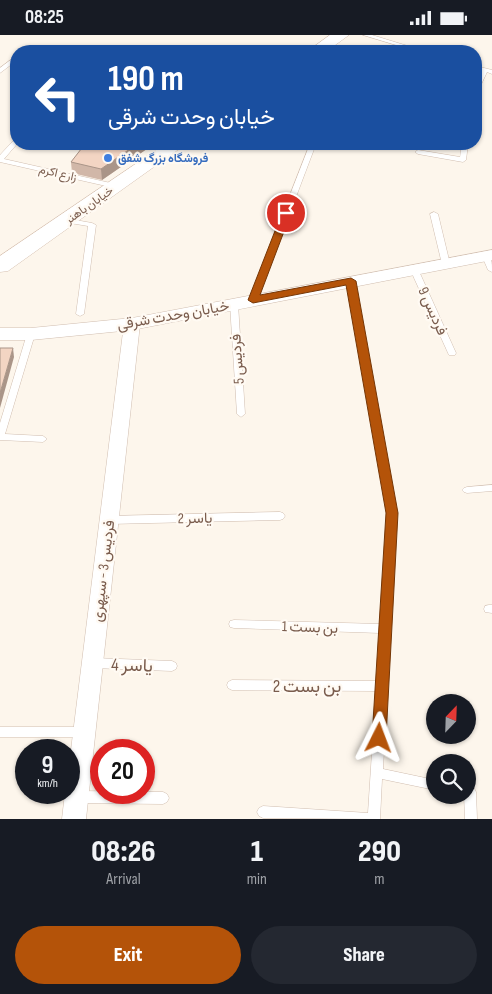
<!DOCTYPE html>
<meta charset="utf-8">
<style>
:root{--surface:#171b24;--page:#242831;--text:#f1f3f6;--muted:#9ea1a6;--accent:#b45309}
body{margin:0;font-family:"Sofia Sans Condensed",Vazirmatn,sans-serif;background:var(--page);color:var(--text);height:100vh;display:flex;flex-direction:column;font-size:19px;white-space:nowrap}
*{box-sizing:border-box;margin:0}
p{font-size:16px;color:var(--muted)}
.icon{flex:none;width:28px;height:28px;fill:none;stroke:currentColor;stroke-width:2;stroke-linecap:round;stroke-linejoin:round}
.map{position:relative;height:784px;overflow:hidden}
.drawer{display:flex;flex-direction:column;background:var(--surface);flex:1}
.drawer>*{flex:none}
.banner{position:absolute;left:10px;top:10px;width:472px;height:105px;border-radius:20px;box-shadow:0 1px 4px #0004;background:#1a4fa0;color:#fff;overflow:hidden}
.needle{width:32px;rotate:23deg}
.tools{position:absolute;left:426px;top:659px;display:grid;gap:10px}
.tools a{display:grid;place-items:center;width:50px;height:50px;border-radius:50%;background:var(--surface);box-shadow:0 1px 4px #0004;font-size:25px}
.speed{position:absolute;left:15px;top:704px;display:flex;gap:10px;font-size:25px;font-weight:700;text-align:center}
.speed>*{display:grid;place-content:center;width:65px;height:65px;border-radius:50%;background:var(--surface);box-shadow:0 1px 4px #0004;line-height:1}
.speed small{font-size:12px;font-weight:400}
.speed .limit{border:8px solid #d22;background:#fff;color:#111}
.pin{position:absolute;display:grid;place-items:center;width:42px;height:42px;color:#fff;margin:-21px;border:2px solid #fff;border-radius:50%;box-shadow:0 1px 5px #0007}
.me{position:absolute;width:55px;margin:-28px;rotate:3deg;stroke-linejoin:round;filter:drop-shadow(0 0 4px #0008)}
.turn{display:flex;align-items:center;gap:18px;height:105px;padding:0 15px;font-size:22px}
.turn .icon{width:65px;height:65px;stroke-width:2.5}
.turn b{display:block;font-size:35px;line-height:42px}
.eta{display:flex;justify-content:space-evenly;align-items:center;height:85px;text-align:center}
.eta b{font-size:30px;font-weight:800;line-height:35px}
.button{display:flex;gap:10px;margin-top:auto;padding:10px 15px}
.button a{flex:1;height:58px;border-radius:30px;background:var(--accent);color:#fff;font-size:20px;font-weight:800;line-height:58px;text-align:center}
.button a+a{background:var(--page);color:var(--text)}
.status{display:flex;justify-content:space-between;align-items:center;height:35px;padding:0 25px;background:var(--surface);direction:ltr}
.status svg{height:14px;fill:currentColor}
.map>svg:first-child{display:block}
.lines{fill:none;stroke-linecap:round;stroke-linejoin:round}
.service-casing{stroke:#d1beb0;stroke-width:1}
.minor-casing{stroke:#d1beb0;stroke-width:1}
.tertiary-casing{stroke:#d1beb0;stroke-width:1}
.secondary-casing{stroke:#d6c0b0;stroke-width:1}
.service{fill:#fff;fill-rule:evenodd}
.minor{fill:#fff;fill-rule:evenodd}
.tertiary{fill:#fff;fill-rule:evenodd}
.secondary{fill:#fff;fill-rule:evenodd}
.wall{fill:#d1b7a8}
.shaded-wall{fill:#aa9588}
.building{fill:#f3d5c3;stroke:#aa9588}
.route{fill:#b45309;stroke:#753606}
.shop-dot{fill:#3f7fe0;stroke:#fffaf3;stroke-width:2}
.labels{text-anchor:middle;stroke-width:4.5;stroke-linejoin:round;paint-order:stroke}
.far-shop-label{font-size:12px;font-weight:bold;fill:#366cbe;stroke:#fffaf3;text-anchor:start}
.far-street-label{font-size:12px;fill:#7a5c4d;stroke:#fffaf3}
.street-label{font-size:15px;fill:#7a5c4d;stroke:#fffaf3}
.near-street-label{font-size:18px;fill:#7a5c4d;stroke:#fffaf3}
</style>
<div class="status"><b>08:25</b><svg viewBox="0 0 49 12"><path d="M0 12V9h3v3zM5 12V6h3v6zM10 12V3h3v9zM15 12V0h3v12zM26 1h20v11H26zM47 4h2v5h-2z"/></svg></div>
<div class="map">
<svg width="492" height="784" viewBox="0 0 492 784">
<rect width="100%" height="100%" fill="#fdf6ec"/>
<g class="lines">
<defs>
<g id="service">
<path d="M363 0H372L424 16H416Z"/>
<path d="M16 21V26L0 38V33Z"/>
<path d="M476 31 492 35V39L487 37 479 54 476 56V47L482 36 476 35Z"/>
<path d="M16 104 17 109 4 124 115 149 118 151 115 153 0 127V120L14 105Z"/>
<path d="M310 109H316L257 265 256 267H250L249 265Z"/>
<path d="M462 109H468L466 125 463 127 418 119 415 117 418 115 460 122Z"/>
<path d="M434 177 438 179 450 229 446 231 442 229 430 179Z"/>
<path d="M64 183 92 188 96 190 84 279 80 281 76 279 88 191 64 187Z"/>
<path d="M483 219H489C492 225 492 230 492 237L488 235 482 221Z"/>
<path d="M411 232H417L418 234 456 318 455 320H449L448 318 410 234Z"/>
<path d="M348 244H351L355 246 397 478 383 734 435 745V755L382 744 380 784 263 783 259 781 257 777 259 773 263 771 368 778 376 656 232 655 228 653 227 650 228 647 232 645 377 646 380 598 234 593 230 592 229 589 230 586 234 585 380 589 387 478 347 246Z"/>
<path d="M231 267H234L238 269 245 379 241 382 237 379 230 269Z"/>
<path d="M31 296 35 299 5 399 43 401 47 404 43 407 0 405V388L27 299Z"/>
<path d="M492 450V456L467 458 464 457 462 455 464 453 467 452Z"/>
<path d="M280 477 283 478 285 481 283 484 280 485 109 489 106 488 104 485 106 482 109 481Z"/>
<path d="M489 570H492V578L485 577 484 574 485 571Z"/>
<path d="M93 623 172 626 176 628 177 631 176 634 172 636 93 633 89 631 88 628 89 625Z"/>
<path d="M0 692H84L88 693 90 697 88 701 84 702H0Z"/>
<path d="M468 750 474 753 476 757 477 784H465L464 760H468Z"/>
<path d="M77 756 163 757 167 759 169 763 167 767 163 769 77 768 73 766 71 762 73 758Z"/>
</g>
<path id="minor" d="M132 284 138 285 140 289 86 784H62L65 758H69V731L124 289 126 285Z"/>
<path id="tertiary" d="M492 215V225L132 295 31 305H0V293H31L132 283Z"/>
<g id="secondary">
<path d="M330 0H349L327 16H308Z"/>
<path d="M165 109H186L8 236 0 237V221Z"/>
</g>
</defs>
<!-- service casing -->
<use href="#service" class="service-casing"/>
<!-- minor casing -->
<use href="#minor" class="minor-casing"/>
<!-- tertiary casing -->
<use href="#tertiary" class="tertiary-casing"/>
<!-- secondary casing -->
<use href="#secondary" class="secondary-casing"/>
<!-- service -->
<use href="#service" class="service"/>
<!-- minor -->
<use href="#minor" class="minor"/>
<!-- tertiary -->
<use href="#tertiary" class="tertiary"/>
<!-- secondary -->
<use href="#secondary" class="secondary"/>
</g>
<!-- wall -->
<path class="wall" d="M85 109H154L102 145 72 138 71 127Z"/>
<!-- shaded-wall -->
<g class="shaded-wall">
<path d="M137 109H154L102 145 101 134Z"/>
<path d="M13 313 14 322 0 373V358Z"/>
</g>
<!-- building -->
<g class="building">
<path d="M85 109H137L101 134 71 127Z"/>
<path d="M0 313H13L0 358Z"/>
</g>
<!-- route -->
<path class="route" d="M286 175 291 178 260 260 351 243 356 246 398 478 386 703 384 708 379 710 374 708 372 703 386 478 346 250 253 268 248 265 282 178Z"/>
<!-- markers -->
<circle class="shop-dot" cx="108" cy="123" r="5"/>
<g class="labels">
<!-- far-shop labels -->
<g class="far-shop-label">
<text x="118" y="127">فروشگاه بزرگ شفق</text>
</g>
<!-- far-street labels -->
<g class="far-street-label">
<text transform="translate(58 138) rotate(13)" y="4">زارع اکرم</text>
<text transform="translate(89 170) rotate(-35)" y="4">خیابان باهنر</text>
</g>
<!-- street labels -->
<g class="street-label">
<text transform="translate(433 276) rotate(66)" y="5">فردیس 9</text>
<text transform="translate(173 280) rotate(-10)" y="5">خیابان وحدت شرقی</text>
<text transform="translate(237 324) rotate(-94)" y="5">فردیس 5</text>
<text transform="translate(195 483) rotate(-1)" y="5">یاسر 2</text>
<text transform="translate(103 536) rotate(-83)" y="5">فردیس 3 - سپهری</text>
<text transform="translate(310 592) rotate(2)" y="5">بن بست 1</text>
</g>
<!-- near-street labels -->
<g class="near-street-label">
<text transform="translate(132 630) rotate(2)" y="6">یاسر 4</text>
<text x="307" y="657">بن بست 2</text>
</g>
</g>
</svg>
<div class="tools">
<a><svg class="needle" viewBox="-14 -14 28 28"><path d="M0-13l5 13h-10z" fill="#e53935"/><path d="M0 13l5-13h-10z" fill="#9ea1a6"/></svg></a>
<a><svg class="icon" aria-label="search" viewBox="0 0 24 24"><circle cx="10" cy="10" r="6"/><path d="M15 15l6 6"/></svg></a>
</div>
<div class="speed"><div>9<small>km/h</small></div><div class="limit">20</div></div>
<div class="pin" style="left:286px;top:178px;background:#d93025"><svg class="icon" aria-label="arrive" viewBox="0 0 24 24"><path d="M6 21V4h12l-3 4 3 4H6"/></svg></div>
<svg class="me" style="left:379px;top:703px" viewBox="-20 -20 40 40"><path d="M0-17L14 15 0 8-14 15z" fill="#b45309" stroke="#fff" stroke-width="4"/></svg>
<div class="banner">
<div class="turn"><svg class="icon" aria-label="left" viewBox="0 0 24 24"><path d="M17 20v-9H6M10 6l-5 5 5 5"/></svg><div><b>190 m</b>خیابان وحدت شرقی</div></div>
</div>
</div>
<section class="drawer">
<div class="eta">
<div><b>08:26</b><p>Arrival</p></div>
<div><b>1</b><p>min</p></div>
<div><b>290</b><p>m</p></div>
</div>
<div class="button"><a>Exit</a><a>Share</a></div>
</section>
